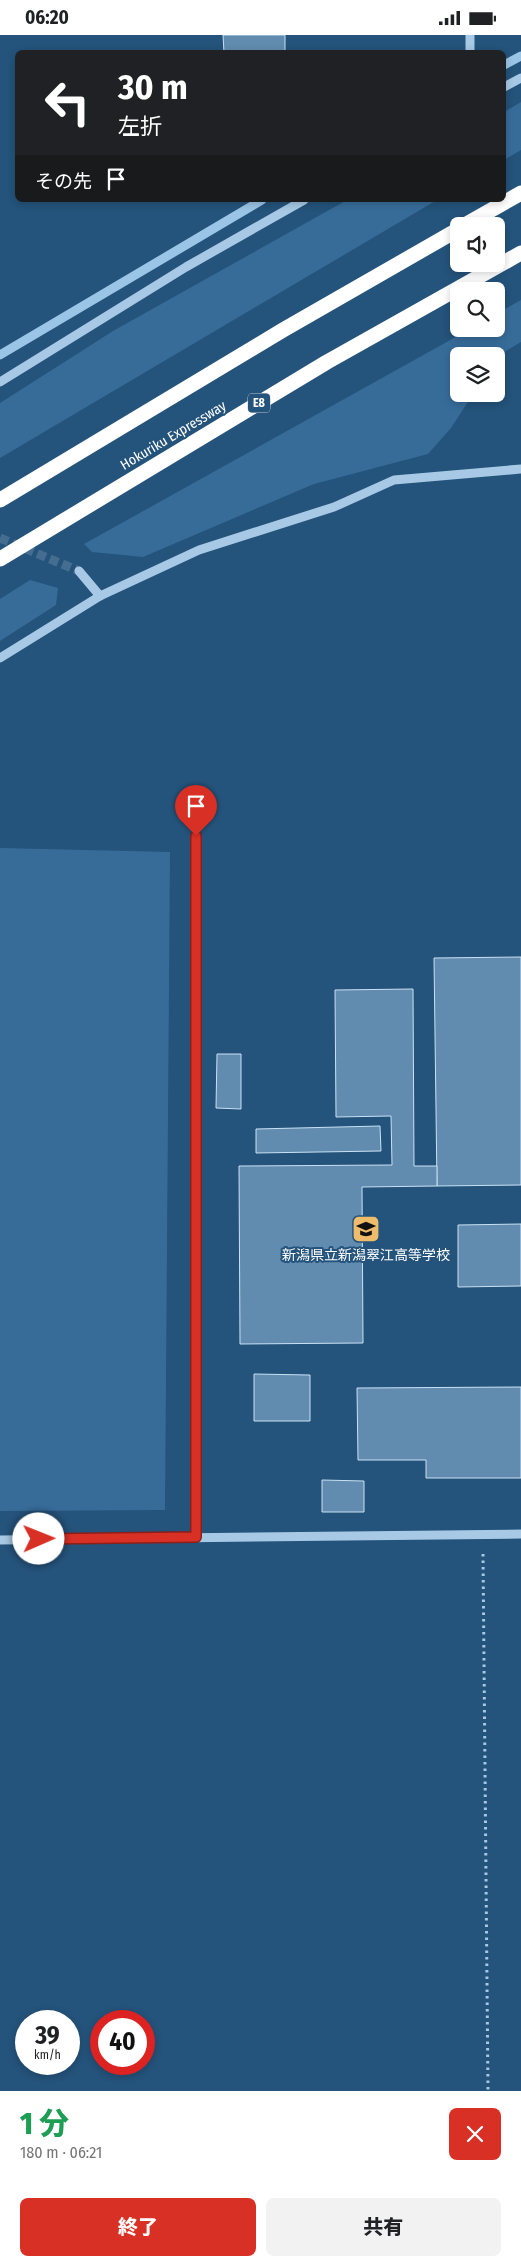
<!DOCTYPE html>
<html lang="ja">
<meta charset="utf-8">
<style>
:root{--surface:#fff;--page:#f2f2f2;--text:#202124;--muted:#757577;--accent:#d93025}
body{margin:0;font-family:"Fira Sans Condensed","Noto Sans JP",sans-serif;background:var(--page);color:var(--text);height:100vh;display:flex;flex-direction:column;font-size:19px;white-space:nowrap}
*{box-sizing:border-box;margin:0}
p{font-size:16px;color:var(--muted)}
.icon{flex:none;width:28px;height:28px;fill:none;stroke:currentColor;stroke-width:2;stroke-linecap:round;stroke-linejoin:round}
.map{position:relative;height:2056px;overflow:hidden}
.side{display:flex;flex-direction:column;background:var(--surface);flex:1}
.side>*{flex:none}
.banner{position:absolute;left:15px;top:15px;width:491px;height:152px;border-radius:8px;box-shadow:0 2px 8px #0003;background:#202124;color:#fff;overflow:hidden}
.buttons{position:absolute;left:450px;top:182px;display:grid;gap:10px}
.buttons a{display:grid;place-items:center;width:55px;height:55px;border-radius:8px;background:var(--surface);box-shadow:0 2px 8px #0003;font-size:25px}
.speed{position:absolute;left:15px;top:1975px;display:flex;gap:10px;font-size:25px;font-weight:700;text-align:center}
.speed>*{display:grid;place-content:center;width:65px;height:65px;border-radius:50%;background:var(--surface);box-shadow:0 2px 8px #0003;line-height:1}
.speed small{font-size:12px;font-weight:400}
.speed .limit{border:8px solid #d22;background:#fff;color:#111}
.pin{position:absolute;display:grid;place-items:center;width:42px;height:42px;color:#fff;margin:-51px -21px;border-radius:50% 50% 50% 0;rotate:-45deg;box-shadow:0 0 5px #0007}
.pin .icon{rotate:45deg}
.me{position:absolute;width:55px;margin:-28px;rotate:89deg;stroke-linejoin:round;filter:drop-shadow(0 0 4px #0008)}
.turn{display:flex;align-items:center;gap:18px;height:105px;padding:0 20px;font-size:22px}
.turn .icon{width:65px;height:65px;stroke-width:2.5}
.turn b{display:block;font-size:35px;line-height:42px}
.then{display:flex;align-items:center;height:48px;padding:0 20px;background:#0003;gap:10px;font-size:19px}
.round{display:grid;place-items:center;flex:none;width:52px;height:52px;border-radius:8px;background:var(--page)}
.headline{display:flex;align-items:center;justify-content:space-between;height:85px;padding:0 20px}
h1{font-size:30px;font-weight:800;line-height:38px;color:#1e9e55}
.button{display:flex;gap:10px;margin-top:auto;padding:10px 20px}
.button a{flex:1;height:58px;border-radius:8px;background:var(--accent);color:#fff;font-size:20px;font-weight:800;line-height:58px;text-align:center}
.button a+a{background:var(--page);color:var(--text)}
.status{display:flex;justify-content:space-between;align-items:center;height:35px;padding:0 25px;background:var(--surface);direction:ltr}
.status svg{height:14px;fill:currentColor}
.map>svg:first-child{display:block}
.green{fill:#376c99}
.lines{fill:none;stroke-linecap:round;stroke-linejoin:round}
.stream{stroke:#9bc5e6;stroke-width:9}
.building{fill:#618caf;stroke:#cae1f4}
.minor-tunnel{stroke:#456d8f;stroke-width:9;stroke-dasharray:9 4.5;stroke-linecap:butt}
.path{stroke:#a7c9e5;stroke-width:3;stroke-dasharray:2.5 4;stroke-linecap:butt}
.minor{stroke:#a7c9e5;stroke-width:9}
.highway{stroke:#fff;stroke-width:15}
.route-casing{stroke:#8d1f18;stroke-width:12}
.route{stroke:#d93025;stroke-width:9}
.labels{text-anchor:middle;stroke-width:4;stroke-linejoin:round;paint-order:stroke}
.shield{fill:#24537b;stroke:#bdcbd7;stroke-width:1}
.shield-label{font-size:12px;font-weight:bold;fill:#fff}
.street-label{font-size:14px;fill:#fff;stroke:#24537b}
.poi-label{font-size:14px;fill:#fff;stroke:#24537b}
</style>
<div class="status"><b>06:20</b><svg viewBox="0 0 49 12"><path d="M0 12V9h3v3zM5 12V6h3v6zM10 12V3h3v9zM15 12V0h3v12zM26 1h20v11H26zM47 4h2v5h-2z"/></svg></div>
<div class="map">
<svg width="521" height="2056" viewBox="0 0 521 2056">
<rect width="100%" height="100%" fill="#24537b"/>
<!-- green -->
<g class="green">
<path d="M521 67V115L504 125V77Z"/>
<path d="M347 165H437L0 423V368L113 296Z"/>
<path d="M521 265V307L496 322 459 321V359H473L451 393 428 419 314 449 143 522 92 517 84 509 470 294H496V279Z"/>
<path d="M30 545 58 553 56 570 0 606V564Z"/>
<path d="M0 813 170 817 165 1475 0 1476Z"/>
</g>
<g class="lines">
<!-- stream -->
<g class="stream">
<path d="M504 30 521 21"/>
<path d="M0 320 262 165"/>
</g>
</g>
<!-- building -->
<g class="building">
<path d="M223 0H285V18H224Z"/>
<path d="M521 922V1150L437 1151 434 923Z"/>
<path d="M413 954 414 1131H437V1151L362 1152 363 1308 240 1309 239 1131 392 1130 391 1081 336 1082 335 955Z"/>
<path d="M217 1019H241V1074L216 1073Z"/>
<path d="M380 1091 381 1116 256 1118V1094Z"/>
<path d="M521 1189V1251L458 1252V1190Z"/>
<path d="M254 1339 310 1340V1386H254Z"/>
<path d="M521 1352V1443H426V1425H358L357 1353Z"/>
<path d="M322 1445 364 1446V1477H322Z"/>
</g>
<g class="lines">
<!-- minor-tunnel -->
<path class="minor-tunnel" d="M0 503 79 536"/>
<!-- path -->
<path class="path" d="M483 1519 488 2056"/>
<!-- minor -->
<g class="minor">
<path d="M470 18V0"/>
<path d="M504 52 521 43"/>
<path d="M0 347 186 232 304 165"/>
<path d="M79 536 100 561"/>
<path d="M0 623 100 561 199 515 334 472 394 445 521 434"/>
<path d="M196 801V1502"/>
<path d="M0 1505 521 1499"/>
</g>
<!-- highway -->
<g class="highway">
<path d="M463 191 521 158"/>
<path d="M0 465 283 295 459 194"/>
<path d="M0 524 327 327 521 218"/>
</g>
</g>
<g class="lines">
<defs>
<path id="route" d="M39 1504 196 1502V801"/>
</defs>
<!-- route casing -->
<use href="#route" class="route-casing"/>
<!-- route -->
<use href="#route" class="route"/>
</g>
<!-- icons -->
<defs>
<symbol id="school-square" viewBox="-11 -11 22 22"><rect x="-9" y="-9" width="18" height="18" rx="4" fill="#efbc6b" stroke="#24537b"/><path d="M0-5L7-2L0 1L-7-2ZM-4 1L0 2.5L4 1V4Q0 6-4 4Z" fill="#111"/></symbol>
</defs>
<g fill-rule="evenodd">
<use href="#school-square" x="350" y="1178" width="32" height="32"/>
</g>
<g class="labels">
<!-- shield labels -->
<rect class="shield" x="248" y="358.5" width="22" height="19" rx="4"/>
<g class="shield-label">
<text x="259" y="372">E8</text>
</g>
<!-- street labels -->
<g class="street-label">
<text transform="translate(173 400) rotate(-31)" y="5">Hokuriku Expressway</text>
</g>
<!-- poi labels -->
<g class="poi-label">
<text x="366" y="1225">新潟県立新潟翠江高等学校</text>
</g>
</g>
</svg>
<div class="buttons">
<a><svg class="icon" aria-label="sound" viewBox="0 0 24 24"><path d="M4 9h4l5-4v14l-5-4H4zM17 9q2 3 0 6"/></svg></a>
<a><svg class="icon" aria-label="search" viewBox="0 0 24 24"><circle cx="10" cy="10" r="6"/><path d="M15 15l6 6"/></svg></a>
<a><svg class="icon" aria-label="layers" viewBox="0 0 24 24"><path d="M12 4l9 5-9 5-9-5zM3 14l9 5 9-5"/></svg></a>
</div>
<div class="speed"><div>39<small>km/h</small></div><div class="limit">40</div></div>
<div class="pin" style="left:196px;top:801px;background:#d93025"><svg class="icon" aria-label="arrive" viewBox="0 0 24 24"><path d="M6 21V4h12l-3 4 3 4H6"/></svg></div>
<svg class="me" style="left:39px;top:1504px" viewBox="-20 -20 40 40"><circle r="19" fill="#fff"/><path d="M0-13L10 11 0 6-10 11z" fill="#d93025"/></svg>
<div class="banner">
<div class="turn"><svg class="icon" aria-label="left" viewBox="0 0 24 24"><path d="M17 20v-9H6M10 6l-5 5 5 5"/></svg><div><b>30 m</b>左折</div></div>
<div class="then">その先<svg class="icon" aria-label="arrive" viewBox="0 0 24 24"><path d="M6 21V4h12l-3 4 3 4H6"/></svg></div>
</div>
</div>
<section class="side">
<div class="headline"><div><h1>1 分</h1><p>180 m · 06:21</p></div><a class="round" style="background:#d93025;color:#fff"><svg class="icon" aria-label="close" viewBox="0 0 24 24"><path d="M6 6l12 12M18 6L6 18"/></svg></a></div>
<div class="button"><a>終了</a><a>共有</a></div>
</section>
